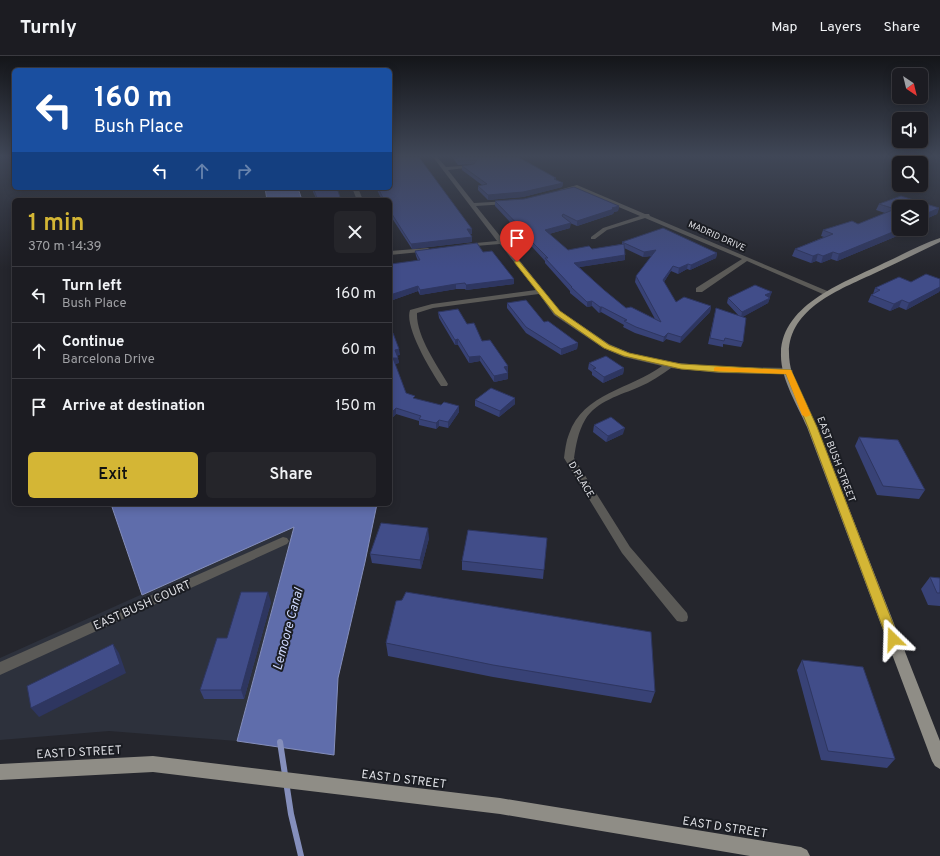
<!DOCTYPE html>
<meta charset="utf-8">
<style>
:root{--surface:#1c1c22;--page:#25252a;--text:#f1f3f6;--muted:#a0a1a5;--line:#3a3a40;--accent:#d4b635}
body{margin:0;font-family:Overpass,sans-serif;background:var(--page);color:var(--text);height:100vh;display:flex;flex-direction:column;font-size:15px;white-space:nowrap}
*{box-sizing:border-box;margin:0}
p{font-size:13px;color:var(--muted)}
.icon{flex:none;width:22px;height:22px;fill:none;stroke:currentColor;stroke-width:2;stroke-linecap:round;stroke-linejoin:round}
.map{position:relative;flex:1;overflow:hidden}
.details{position:absolute;left:12px;top:142px;width:380px;height:308px;display:flex;flex-direction:column;background:var(--surface);border-radius:6px;box-shadow:0 2px 10px #0003,0 0 0 1px var(--line)}
.details>*{flex:none}
.banner{position:absolute;left:12px;top:12px;width:380px;height:122px;border-radius:6px;box-shadow:0 2px 10px #0003,0 0 0 1px var(--line);background:#1a4fa0;color:#fff;overflow:hidden}
.needle{width:26px;rotate:145deg}
.controls{position:absolute;left:892px;top:12px;display:grid;gap:8px}
.controls a{display:grid;place-items:center;width:36px;height:36px;border-radius:6px;background:var(--surface);box-shadow:0 2px 10px #0003,0 0 0 1px var(--line);font-size:20px}
.pin{position:absolute;display:grid;place-items:center;width:34px;height:34px;color:#fff;margin:-41px -17px;border-radius:50% 50% 50% 0;rotate:-45deg;box-shadow:0 0 4px #0007}
.pin .icon{rotate:45deg}
.me{position:absolute;width:44px;margin:-22px;rotate:338deg;stroke-linejoin:round;filter:drop-shadow(0 0 3px #0008)}
.turn{display:flex;align-items:center;gap:14px;height:84px;padding:0 16px;font-size:18px}
.turn .icon{width:52px;height:52px;stroke-width:2.5}
.turn b{display:block;font-size:28px;line-height:34px}
.lanes{display:flex;align-items:center;height:38px;padding:0 16px;background:#0003;justify-content:center;gap:20px;direction:ltr}
.lanes .off{opacity:.35}
.round{display:grid;place-items:center;flex:none;width:42px;height:42px;border-radius:6px;background:var(--page)}
.headline{display:flex;align-items:center;justify-content:space-between;height:68px;padding:0 16px}
h1{font-size:24px;font-weight:600;line-height:30px;color:var(--accent)}
.button{display:flex;gap:8px;margin-top:auto;padding:8px 16px}
.button a{flex:1;height:46px;border-radius:6px;background:var(--accent);color:#111;font-size:16px;font-weight:600;line-height:46px;text-align:center}
.button a+a{background:var(--page);color:var(--text)}
ul{padding:0;list-style:none}
li{display:flex;align-items:center;gap:12px;height:56px;padding:0 16px;border-top:1px solid var(--line)}
li div{flex:1}
li b{display:block;font-size:15px}
li em{font-style:normal}
header{display:flex;align-items:center;gap:24px;box-sizing:border-box;height:56px;padding:0 20px;background:var(--surface);border-bottom:1px solid var(--line)}
header strong{font-size:19px}
nav{display:flex;gap:22px;margin-inline-start:auto;font-size:14px}
.map>svg:first-child{display:block}
.built{fill:#2d313c}
.water{fill:#5f6dab;stroke:#858fbc}
.lines{fill:none;stroke-linecap:round;stroke-linejoin:round}
.stream{stroke:#858fbc;stroke-width:6}
.minor{fill:#5b5a57;fill-rule:evenodd}
.major{fill:#8f8d86;fill-rule:evenodd}
.wall{fill:#384276;fill-rule:evenodd}
.shaded-wall{fill:#2e3660}
.building{fill:#414d89;stroke:#2e3660}
.route{fill:#d4b635;stroke:#8a7622}
.slow{fill:#f59e0b}
.labels{text-anchor:middle;stroke-width:4;stroke-linejoin:round;paint-order:stroke}
.far-street-label{font-size:9px;fill:#dddee3;stroke:#1b1d23}
.street-label{font-size:10px;fill:#dddee3;stroke:#1b1d23}
.near-street-label{font-size:12px;fill:#dddee3;stroke:#1b1d23}
.near-water-label{font-size:13px;font-style:italic;fill:#ced8fd;stroke:#1b1d23}
</style>
<header>
<strong>Turnly</strong>
<nav><a>Map</a><a>Layers</a><a>Share</a></nav>
</header>
<div class="map">
<svg width="940" height="800" viewBox="0 0 940 800">
<rect width="100%" height="100%" fill="#25262d"/>
<!-- built -->
<path class="built" d="M294 470 237 685 109 675 0 684V602Z"/>
<!-- water -->
<g class="water">
<path d="M265 132H298L302 144H267Z"/>
<path d="M111 448H377L365 506 338 622 334 699 237 685 294 471 142 539Z"/>
</g>
<g class="lines">
<!-- stream -->
<path class="stream" d="M280 686 291 758 301 800"/>
<!-- minor -->
<g class="minor">
<path d="M433 101H437L446 111 476 109 474 111 448 114 474 147 509 145V147L507 148 476 150 560 255 609 288 630 297 669 306 719 311 789 312 793 315 789 318 719 317 671 312C661 319 651 326 639 331 621 339 596 345 585 364 578 376 576 389 574 402L630 491 687 557 688 561 687 565 682 566 677 565 622 497 564 402C565 394 566 385 569 378 583 337 631 333 662 310L624 301 603 292 554 259 539 238 433 252 417 257C416 280 437 309 448 328L447 330H441C431 315 404 271 410 254L432 248 536 234 500 188 463 191 462 190 465 188 497 185Z"/>
<path d="M577 129 645 158H649L650 160 832 237 828 239H825L747 205 702 236H696V232L742 203 645 162 607 174 595 183H591V181L603 172 640 160 576 133 562 136 559 134Z"/>
<path d="M352 132H358L363 144H357Z"/>
<path d="M428 192 431 194 430 195 390 199V195Z"/>
<path d="M283 481 287 482 289 485 287 488 0 619V606Z"/>
</g>
<!-- major -->
<g class="major">
<path d="M940 182V186C918 197 896 207 873 218 841 233 789 252 789 297 789 323 806 348 817 371L940 685V713L935 710 932 705 807 371C797 348 780 322 781 297 782 247 848 225 884 207 902 199 921 188 940 182Z"/>
<path d="M153 700 500 742 801 791 807 794 810 800H750L500 758 153 716 0 724V708Z"/>
</g>
</g>
<!-- wall -->
<g class="wall">
<path d="M452 101H518L556 122V124L563 127 562 131 523 141 488 144 478 134V130L482 129 462 114V110L474 108 458 109Z"/>
<path d="M313 132 341 144H317L313 136Z"/>
<path d="M377 132H390L472 173V178H470L472 181V186L412 193 390 159V144H382L377 134Z"/>
<path d="M901 140 939 152 937 158 921 165V151H899V173H909V175L837 205 831 203 821 207 816 205 811 207 792 200 795 193 824 181 821 180 823 174 852 165 858 168 885 157 876 154 879 148Z"/>
<path d="M524 143 619 150 618 155 614 156 613 158 577 170 570 167V172L549 178 568 194 592 193 622 188V186L717 197 716 202 690 214 687 213 678 218 671 215 664 226 676 246 711 250 710 256 680 287 666 283 663 286 635 277 623 271 624 269 601 256 599 257 592 250 587 251 570 237V235L545 207V205L524 182V181L495 150V145ZM624 192 643 201 652 200 636 220 635 226 655 263 626 252 604 234 579 211 625 204Z"/>
<path d="M415 195 483 196 514 223V228L466 234 465 233H456L420 239 418 235 390 245V206L391 208 418 205 416 200Z"/>
<path d="M940 223V234L939 236 906 254 899 251 890 255 868 246 871 239 873 238 875 232 911 226Z"/>
<path d="M770 241 768 247 742 261 743 286 741 291 723 288V291L708 288 716 252 739 260 727 247 728 242Z"/>
<path d="M507 247 544 266 578 287 577 293 561 299 526 277 507 252Z"/>
<path d="M438 256 467 268 508 316V323L494 326 480 305 469 307 458 289H455L439 262Z"/>
<path d="M390 277 400 299H397L399 307 395 308 406 337 416 343 459 356 448 372 439 370 436 373 419 369V365L396 358 392 362H390Z"/>
<path d="M589 307 624 312 623 318 603 327 592 319V316L588 313Z"/>
<path d="M515 342V348L499 361 475 350V344Z"/>
<path d="M594 369 623 378 606 386 593 376Z"/>
<path d="M859 381 925 434 919 443 877 439 855 390Z"/>
<path d="M429 482 421 513 372 507 370 498Z"/>
<path d="M547 482 543 523 462 514V505Z"/>
<path d="M930 521 940 522V550L928 549 921 533Z"/>
<path d="M271 546 244 643H204L200 634 227 582Z"/>
<path d="M386 587 655 636 651 647 493 621 388 600Z"/>
<path d="M802 604 895 703 887 712 821 704 797 614Z"/>
</g>
<!-- shaded-wall -->
<g class="shaded-wall">
<path d="M563 127 562 131 523 141 488 144V139Z"/>
<path d="M619 150 618 155 614 156 613 158 577 170V165Z"/>
<path d="M939 152 937 158 921 165V160Z"/>
<path d="M571 167 570 172 545 179V174Z"/>
<rect x="467" y="173" width="5" height="5"/>
<path d="M900 173H909V175L837 205 839 198Z"/>
<path d="M472 181V186L412 193 411 188Z"/>
<path d="M656 194 655 199 643 201 644 196Z"/>
<path d="M833 196 831 203 821 207 823 200Z"/>
<path d="M717 197 716 202 690 214 691 209Z"/>
<path d="M818 198 816 205 811 207 813 200Z"/>
<path d="M625 199V204L574 212V207Z"/>
<path d="M688 208 687 213 678 218 679 212Z"/>
<path d="M673 210 671 215 662 229 663 224Z"/>
<path d="M514 223V228L466 234V229Z"/>
<path d="M456 228V233L420 239V234Z"/>
<path d="M418 230V235L390 245V239Z"/>
<path d="M940 230V234L939 236 906 254 909 247Z"/>
<path d="M772 236 770 241 763 245 765 239Z"/>
<path d="M770 242 768 247 741 262 742 256Z"/>
<path d="M902 244 899 251 890 255 894 248Z"/>
<path d="M592 245V250L587 251V246Z"/>
<path d="M711 250 710 256 680 287 681 281Z"/>
<path d="M600 251H602L601 256 599 257Z"/>
<path d="M668 277 666 283 663 286 664 281Z"/>
<path d="M458 283V289H455V284Z"/>
<path d="M578 287 577 293 561 299V293Z"/>
<path d="M399 293 400 299 396 300 395 294Z"/>
<path d="M480 300V305L469 307V301Z"/>
<path d="M393 302H398L399 307 393 308Z"/>
<path d="M508 310V316L504 311Z"/>
<path d="M624 312 623 318 603 327 604 321Z"/>
<path d="M508 317V323L494 326V320Z"/>
<path d="M515 342V348L499 361 500 355Z"/>
<path d="M459 350V356L448 372V366Z"/>
<path d="M396 352V358L392 362V356Z"/>
<path d="M439 364V370L436 373V367Z"/>
<path d="M625 372 623 378 606 386 608 380Z"/>
<path d="M428 472 429 482 421 513 420 504Z"/>
<path d="M268 536 271 546 244 643 241 634Z"/>
<path d="M113 588 119 597 126 617 39 661 31 652Z"/>
</g>
<!-- building -->
<g class="building">
<path d="M390 101H419L472 173H467L472 181 411 188 390 155V144H384L378 132H390Z"/>
<path d="M455 101H518L556 122 554 123 563 127 523 136 488 139 478 130 487 128 462 110 474 108 477 104 458 105Z"/>
<path d="M574 131 619 150 612 152 614 153 577 165 563 158 562 160 571 167 545 174 568 194 589 190 592 193 624 188 625 199 574 207 604 234 626 252 631 251 661 266 636 220 656 194 644 196 622 186 663 172 717 197 691 209 688 208 679 212 673 210 663 224 676 246 684 241 711 250 681 281 668 277 664 281 636 271 624 265 627 264 602 251H600L592 245 587 246 571 231H572L545 202H548L524 178 526 177 495 145 524 143Z"/>
<path d="M313 132H337L341 144H318Z"/>
<path d="M901 140 939 152 921 160V151H899V173H900L839 198 833 196 823 200 818 198 813 200 795 193 833 178 823 174 852 165 858 168 895 153 879 148Z"/>
<path d="M477 187 483 196 492 195 514 223 466 229 465 227 456 228 420 234 418 230 390 239V206L391 205V208L420 204 415 195Z"/>
<path d="M926 218 940 223V231L909 247 902 244 894 248 871 239 880 234 875 232 899 221 911 226Z"/>
<path d="M755 229 772 236 765 239 770 242 742 256 728 242Z"/>
<path d="M526 244 544 266 548 265 578 287 561 293 526 271 507 247Z"/>
<path d="M716 252 746 262 743 286 725 282 724 285 710 282Z"/>
<path d="M458 253 467 268 474 267 482 285 490 284 508 310 504 311 508 317 494 320 480 300 469 301 458 283 455 284 438 256Z"/>
<path d="M390 277V278L393 277 399 293 395 294 398 302H393L406 337 415 340 413 342 441 349 444 346 459 350 448 366 439 364 436 367 419 363 421 360 396 352 392 356H390Z"/>
<path d="M606 300 624 312 604 321 593 313 596 312 589 307Z"/>
<path d="M491 332 515 342 500 355 475 344Z"/>
<path d="M611 361 625 372 608 380 594 369Z"/>
<path d="M859 381 898 384 925 434 883 430Z"/>
<path d="M381 467 428 472 420 504 370 498Z"/>
<path d="M468 474 547 482 544 514 462 505Z"/>
<path d="M930 521 940 522V537H937Z"/>
<path d="M241 536H268L241 634H200L217 582H227Z"/>
<path d="M406 536 651 576 655 636 493 609 386 587 396 545 402 544Z"/>
<path d="M113 588 120 608 31 652 27 630Z"/>
<path d="M802 604 863 611 895 703 828 695Z"/>
</g>
<!-- sky -->
<linearGradient id="sky" x2="0" y2="1"><stop stop-color="#141519"/><stop offset="0.47" stop-color="#404757"/><stop offset="1" stop-color="#404757" stop-opacity="0"/></linearGradient>
<rect width="940" height="213" fill="url(#sky)"/>
<!-- route -->
<path class="route" d="M515 205H519L560 255 609 289 629 297 681 308 791 314 817 371 899 583 898 586 893 588 889 586 887 583 808 371 786 318 719 316 681 313 624 300 604 292 555 258 515 207Z"/>
<!-- slow -->
<path class="slow" d="M716 311 791 314 811 359 806 361 802 359 786 318 714 315V312Z"/>
<g class="labels">
<!-- far-street labels -->
<g class="far-street-label">
<text transform="translate(717 180) rotate(24)" y="3">MADRID DRIVE</text>
</g>
<!-- street labels -->
<g class="street-label">
<text transform="translate(837 403) rotate(69)" y="4">EAST BUSH STREET</text>
<text transform="translate(582 423) rotate(59)" y="4">D PLACE</text>
</g>
<!-- near-street labels -->
<g class="near-street-label">
<text transform="translate(142 549) rotate(-24)" y="4">EAST BUSH COURT</text>
<text transform="translate(79 696) rotate(-3)" y="4">EAST D STREET</text>
<text transform="translate(404 723) rotate(7)" y="4">EAST D STREET</text>
<text transform="translate(725 771) rotate(9)" y="4">EAST D STREET</text>
</g>
<!-- near-water labels -->
<g class="near-water-label">
<text transform="translate(287 573) rotate(-75)" y="5">Lemoore Canal</text>
</g>
</g>
</svg>
<div class="controls">
<a><svg class="needle" viewBox="-14 -14 28 28"><path d="M0-13l5 13h-10z" fill="#e53935"/><path d="M0 13l5-13h-10z" fill="#a0a1a5"/></svg></a>
<a><svg class="icon" aria-label="sound" viewBox="0 0 24 24"><path d="M4 9h4l5-4v14l-5-4H4zM17 9q2 3 0 6"/></svg></a>
<a><svg class="icon" aria-label="search" viewBox="0 0 24 24"><circle cx="10" cy="10" r="6"/><path d="M15 15l6 6"/></svg></a>
<a><svg class="icon" aria-label="layers" viewBox="0 0 24 24"><path d="M12 4l9 5-9 5-9-5zM3 14l9 5 9-5"/></svg></a>
</div>
<div class="pin" style="left:517px;top:206px;background:#d93025"><svg class="icon" aria-label="arrive" viewBox="0 0 24 24"><path d="M6 21V4h12l-3 4 3 4H6"/></svg></div>
<svg class="me" style="left:893px;top:583px" viewBox="-20 -20 40 40"><path d="M0-17L14 15 0 8-14 15z" fill="#d4b635" stroke="#fff" stroke-width="4"/></svg>
<div class="banner">
<div class="turn"><svg class="icon" aria-label="left" viewBox="0 0 24 24"><path d="M17 20v-9H6M10 6l-5 5 5 5"/></svg><div><b>160 m</b>Bush Place</div></div>
<div class="lanes"><svg class="icon" aria-label="left" viewBox="0 0 24 24"><path d="M17 20v-9H6M10 6l-5 5 5 5"/></svg><svg class="icon off" aria-label="ahead" viewBox="0 0 24 24"><path d="M12 20V5M6 11l6-6 6 6"/></svg><svg class="icon off" aria-label="right" viewBox="0 0 24 24"><path d="M7 20v-9h11M14 6l5 5-5 5"/></svg></div>
</div>
<section class="details">
<div class="headline"><div><h1>1 min</h1><p>370 m · 14:39</p></div><a class="round"><svg class="icon" aria-label="close" viewBox="0 0 24 24"><path d="M6 6l12 12M18 6L6 18"/></svg></a></div>
<ul>
<li><svg class="icon" aria-label="left" viewBox="0 0 24 24"><path d="M17 20v-9H6M10 6l-5 5 5 5"/></svg><div><b>Turn left</b><p>Bush Place</p></div><em>160 m</em></li>
<li><svg class="icon" aria-label="ahead" viewBox="0 0 24 24"><path d="M12 20V5M6 11l6-6 6 6"/></svg><div><b>Continue</b><p>Barcelona Drive</p></div><em>60 m</em></li>
<li><svg class="icon" aria-label="arrive" viewBox="0 0 24 24"><path d="M6 21V4h12l-3 4 3 4H6"/></svg><div><b>Arrive at destination</b></div><em>150 m</em></li>
</ul>
<div class="button"><a>Exit</a><a>Share</a></div>
</section>
</div>
